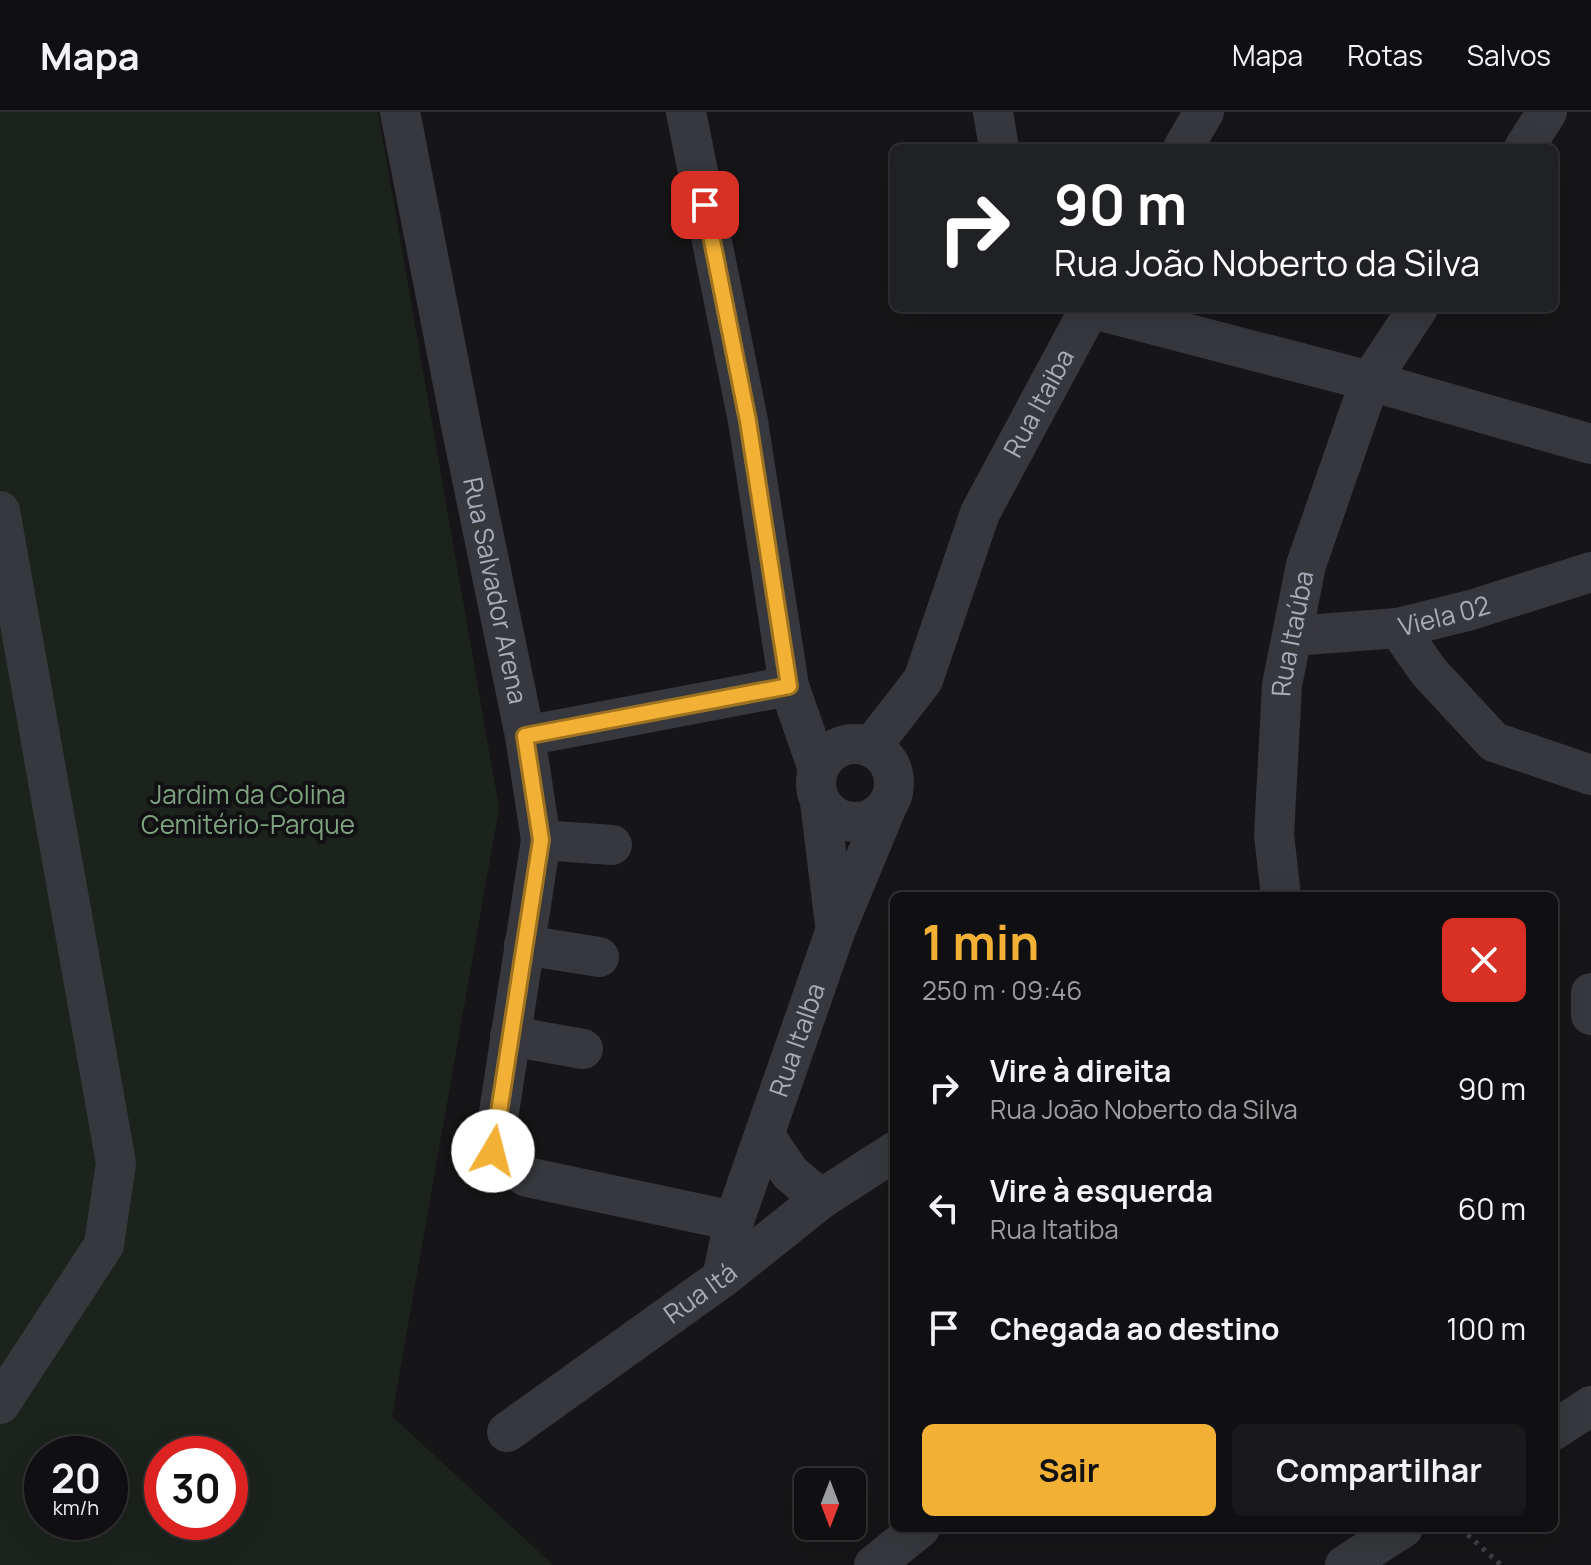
<!DOCTYPE html>
<html lang="pt">
<meta charset="utf-8">
<style>
:root{--surface:#101012;--page:#19191b;--text:#f1f3f6;--muted:#9c9d9f;--line:#303032;--accent:#f2b134}
body{margin:0;font-family:Manrope,sans-serif;background:var(--page);color:var(--text);height:100vh;display:flex;flex-direction:column;font-size:30px;white-space:nowrap}
*{box-sizing:border-box;margin:0}
p{font-size:26px;color:var(--muted)}
.icon{flex:none;width:44px;height:44px;fill:none;stroke:currentColor;stroke-width:2;stroke-linecap:round;stroke-linejoin:round}
.map{position:relative;flex:1;overflow:hidden}
.drawer{position:absolute;left:890px;top:780px;width:668px;height:640px;display:flex;flex-direction:column;background:var(--surface);border-radius:12px;box-shadow:0 8px 32px #0002,0 0 0 2px var(--line)}
.drawer>*{flex:none}
.banner{position:absolute;left:890px;top:32px;width:668px;height:168px;border-radius:12px;box-shadow:0 8px 32px #0002,0 0 0 2px var(--line);background:#202124;color:#fff;overflow:hidden}
.needle{width:52px;rotate:180deg}
.controls{position:absolute;left:794px;top:1356px;display:grid;gap:16px}
.controls a{display:grid;place-items:center;width:72px;height:72px;border-radius:12px;background:var(--surface);box-shadow:0 8px 32px #0002,0 0 0 2px var(--line);font-size:40px}
.speed{position:absolute;left:24px;top:1324px;display:flex;gap:16px;font-size:40px;font-weight:700;text-align:center}
.speed>*{display:grid;place-content:center;width:104px;height:104px;border-radius:50%;background:var(--surface);box-shadow:0 8px 32px #0002,0 0 0 2px var(--line);line-height:1}
.speed small{font-size:20px;font-weight:400}
.speed .limit{border:12px solid #d22;background:#fff;color:#111}
.pin{position:absolute;display:grid;place-items:center;width:68px;height:68px;color:#fff;margin:-34px;border-radius:16px;box-shadow:0 4px 12px #0006}
.me{position:absolute;width:88px;margin:-44px;rotate:8deg;stroke-linejoin:round;filter:drop-shadow(0 0 6px #0008)}
.turn{display:flex;align-items:center;gap:28px;height:168px;padding:0 32px;font-size:36px}
.turn .icon{width:104px;height:104px;stroke-width:2.5}
.turn b{display:block;font-size:56px;line-height:68px}
.round{display:grid;place-items:center;flex:none;width:84px;height:84px;border-radius:12px;background:var(--page)}
.summary{display:flex;align-items:center;justify-content:space-between;height:136px;padding:0 32px}
h1{font-size:48px;font-weight:700;line-height:60px;color:var(--accent)}
.primary-button{display:flex;gap:16px;margin-top:auto;padding:16px 32px}
.primary-button a{flex:1;height:92px;border-radius:12px;background:var(--accent);color:#111;font-size:32px;font-weight:700;line-height:92px;text-align:center}
.primary-button a+a{background:var(--page);color:var(--text)}
ul{padding:0;list-style:none}
li{display:flex;align-items:center;gap:24px;height:120px;padding:0 32px}
li div{flex:1}
li b{display:block;font-size:30px}
li em{font-style:normal}
header{display:flex;align-items:center;gap:48px;box-sizing:border-box;height:112px;padding:0 40px;background:var(--surface);border-bottom:2px solid var(--line)}
header strong{font-size:38px}
nav{display:flex;gap:44px;margin-inline-start:auto;font-size:28px}
.map>svg:first-child{display:block}
.green{fill:#1c231d;fill-rule:evenodd}
.lines{fill:none;stroke-linecap:round;stroke-linejoin:round}
.path{stroke:#3d3f44;stroke-width:5;stroke-dasharray:4 6;stroke-linecap:butt}
.minor{stroke:#37383d;stroke-width:40}
.route-casing{stroke:#9d7322;stroke-width:20}
.route{stroke:#f2b134;stroke-width:14}
.labels{text-anchor:middle;stroke-width:8;stroke-linejoin:round;paint-order:stroke}
.street-label{font-size:26px;fill:#a8adb8;stroke:#111113}
.park-label{font-size:26px;fill:#7fa381;stroke:#111113}
</style>
<header>
<strong>Mapa</strong>
<nav><a>Mapa</a><a>Rotas</a><a>Salvos</a></nav>
</header>
<div class="map">
<svg width="1591" height="1453" viewBox="0 0 1591 1453">
<rect width="100%" height="100%" fill="#161618"/>
<!-- green -->
<path class="green" d="M0 0H378L499 696 392 1304 553 1453H0ZM42 1342H110V1410H42ZM162 1342H230V1410H162Z"/>
<g class="lines">
<!-- path -->
<path class="path" d="M1460 1416 1501 1453"/>
<!-- minor -->
<g class="minor">
<path id="s1" d="M400 0 462 318 525 624 541 728 493 1039 507 1052 527 1065 734 1109"/>
<path d="M686 0 748 309 789 574 818 657"/>
<path d="M993 0 999 36"/>
<path d="M1183 36 1204 0"/>
<path d="M1524 36 1547 0"/>
<path d="M1089 196 1370 269 1591 332"/>
<path d="M0 399 116 1051 104 1133 0 1292"/>
<path d="M1398 516 1429 560 1494 630 1591 663"/>
<path id="s2" d="M1292 524 1398 516 1471 498 1591 460"/>
<path d="M525 624 789 574"/>
<circle cx="855" cy="671" r="39"/>
<path id="s3" d="M871 635 923 568 980 401 1090 196"/>
<path d="M820 690 835 813"/>
<path d="M541 728 612 733"/>
<path id="s4" d="M1281 784 1274 723 1282 573 1306 453 1370 269 1418 196"/>
<path d="M524 833 599 845"/>
<path d="M1591 881V903"/>
<path d="M510 924 583 937"/>
<path d="M765 1024 790 1061 821 1087"/>
<path id="s5" d="M722 1166 734 1109 836 817 887 694"/>
<path d="M1554 1318 1591 1294"/>
<path id="s6" d="M507 1320 722 1166 821 1087 894 1040"/>
<path d="M874 1453 920 1416"/>
<path d="M1345 1453 1403 1416"/>
</g>
</g>
<g class="lines">
<defs>
<path id="route" d="M493 1039 541 728 525 624 789 574 748 309 705 93"/>
</defs>
<!-- route casing -->
<use href="#route" class="route-casing"/>
<!-- route -->
<use href="#route" class="route"/>
</g>
<g class="labels">
<!-- street labels -->
<g class="street-label">
<text dy="9" stroke="none"><textPath href="#s3" startOffset="386">Rua Itaiba</textPath></text>
<text dy="9" stroke="none"><textPath href="#s1" startOffset="488">Rua Salvador Arena</textPath></text>
<text dy="9" stroke="none"><textPath href="#s2" startOffset="154">Viela 02</textPath></text>
<text dy="9" stroke="none"><textPath href="#s4" startOffset="264">Rua Itaúba</textPath></text>
<text dy="9" stroke="none"><textPath href="#s5" startOffset="250">Rua Italba</textPath></text>
<text dy="9" stroke="none"><textPath href="#s6" startOffset="238">Rua Itá</textPath></text>
</g>
<!-- park labels -->
<g class="park-label">
<text x="248" y="692">Jardim da Colina<tspan x="248" dy="30">Cemitério-Parque</tspan></text>
</g>
</g>
</svg>
<div class="controls">
<a><svg class="needle" viewBox="-14 -14 28 28"><path d="M0-13l5 13h-10z" fill="#e53935"/><path d="M0 13l5-13h-10z" fill="#9c9d9f"/></svg></a>
</div>
<div class="speed"><div>20<small>km/h</small></div><div class="limit">30</div></div>
<div class="pin" style="left:705px;top:93px;background:#d93025"><svg class="icon" aria-label="arrive" viewBox="0 0 24 24"><path d="M6 21V4h12l-3 4 3 4H6"/></svg></div>
<svg class="me" style="left:493px;top:1039px" viewBox="-20 -20 40 40"><circle r="19" fill="#fff"/><path d="M0-13L10 11 0 6-10 11z" fill="#f2b134"/></svg>
<div class="banner">
<div class="turn"><svg class="icon" aria-label="right" viewBox="0 0 24 24"><path d="M7 20v-9h11M14 6l5 5-5 5"/></svg><div><b>90 m</b>Rua João Noberto da Silva</div></div>
</div>
<section class="drawer">
<div class="summary"><div><h1>1 min</h1><p>250 m · 09:46</p></div><a class="round" style="background:#d93025;color:#fff"><svg class="icon" aria-label="close" viewBox="0 0 24 24"><path d="M6 6l12 12M18 6L6 18"/></svg></a></div>
<ul>
<li><svg class="icon" aria-label="right" viewBox="0 0 24 24"><path d="M7 20v-9h11M14 6l5 5-5 5"/></svg><div><b>Vire à direita</b><p>Rua João Noberto da Silva</p></div><em>90 m</em></li>
<li><svg class="icon" aria-label="left" viewBox="0 0 24 24"><path d="M17 20v-9H6M10 6l-5 5 5 5"/></svg><div><b>Vire à esquerda</b><p>Rua Itatiba</p></div><em>60 m</em></li>
<li><svg class="icon" aria-label="arrive" viewBox="0 0 24 24"><path d="M6 21V4h12l-3 4 3 4H6"/></svg><div><b>Chegada ao destino</b></div><em>100 m</em></li>
</ul>
<div class="primary-button"><a>Sair</a><a>Compartilhar</a></div>
</section>
</div>
